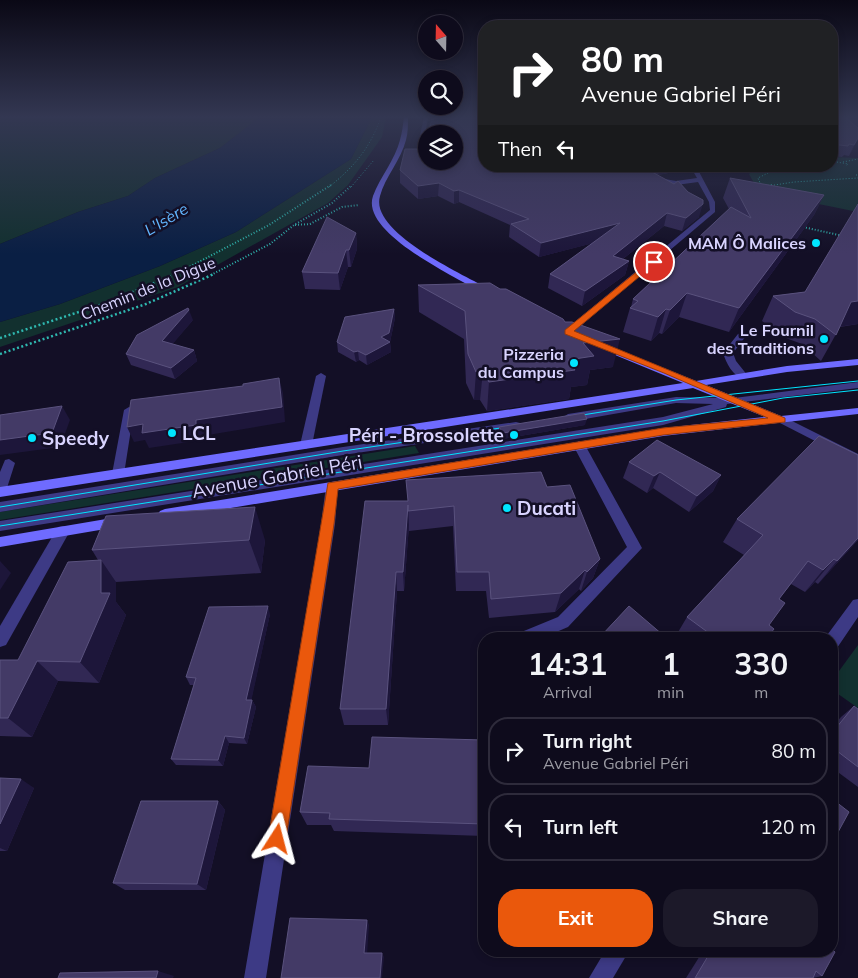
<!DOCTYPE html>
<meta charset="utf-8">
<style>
:root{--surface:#0e0b1c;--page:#1c1929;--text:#f1f3f6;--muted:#9b9ba3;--line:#2e2b3b;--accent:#ea580c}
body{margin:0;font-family:Mulish,sans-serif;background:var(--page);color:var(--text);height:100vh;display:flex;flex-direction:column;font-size:19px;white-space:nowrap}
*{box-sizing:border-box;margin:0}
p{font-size:16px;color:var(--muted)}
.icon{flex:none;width:28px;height:28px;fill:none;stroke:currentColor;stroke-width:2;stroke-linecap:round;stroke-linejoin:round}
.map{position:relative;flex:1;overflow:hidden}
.sheet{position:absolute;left:478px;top:632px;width:360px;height:325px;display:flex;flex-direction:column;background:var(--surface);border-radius:20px;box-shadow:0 2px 8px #0003,0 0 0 1px var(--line)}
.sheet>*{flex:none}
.guide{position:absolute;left:478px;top:20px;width:360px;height:152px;border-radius:20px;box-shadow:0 2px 8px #0003,0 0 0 1px var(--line);background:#202124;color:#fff;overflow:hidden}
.needle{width:32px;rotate:340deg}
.buttons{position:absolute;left:418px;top:15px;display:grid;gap:10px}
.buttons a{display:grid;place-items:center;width:45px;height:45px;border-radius:50%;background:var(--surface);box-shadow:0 2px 8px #0003,0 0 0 1px var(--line);font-size:25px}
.pin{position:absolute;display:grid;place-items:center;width:42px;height:42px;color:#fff;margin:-21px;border:2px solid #fff;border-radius:50%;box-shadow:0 1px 5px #0007}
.me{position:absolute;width:55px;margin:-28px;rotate:9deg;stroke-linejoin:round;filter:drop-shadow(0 0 4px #0008)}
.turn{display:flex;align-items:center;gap:18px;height:105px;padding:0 20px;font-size:22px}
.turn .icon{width:65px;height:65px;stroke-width:2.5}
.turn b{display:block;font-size:35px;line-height:42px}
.then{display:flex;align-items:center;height:48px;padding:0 20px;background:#0003;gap:10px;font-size:19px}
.eta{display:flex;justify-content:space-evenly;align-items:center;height:85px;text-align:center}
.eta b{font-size:30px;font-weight:700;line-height:35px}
.action{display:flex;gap:10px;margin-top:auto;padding:10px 20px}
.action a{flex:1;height:58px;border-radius:20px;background:var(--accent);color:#fff;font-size:20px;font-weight:700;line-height:58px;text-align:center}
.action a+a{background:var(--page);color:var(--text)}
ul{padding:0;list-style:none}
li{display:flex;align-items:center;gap:15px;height:68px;margin:0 10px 8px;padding:0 10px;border:2px solid var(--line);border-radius:20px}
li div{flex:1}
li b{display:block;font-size:19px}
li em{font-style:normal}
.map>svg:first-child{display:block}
.green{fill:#12302f}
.water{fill:#0a1f44}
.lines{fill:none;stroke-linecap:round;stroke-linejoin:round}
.path-far2{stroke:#2fb8b0;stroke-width:1;stroke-dasharray:1 2;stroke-linecap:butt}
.path-far1{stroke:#2fb8b0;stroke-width:2;stroke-dasharray:1 2;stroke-linecap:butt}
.path{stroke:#2fb8b0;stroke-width:2.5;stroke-dasharray:2 2.5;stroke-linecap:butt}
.lane{fill:#3d3a85;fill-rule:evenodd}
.street{fill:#3d3a85;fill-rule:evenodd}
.secondary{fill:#6f6bff;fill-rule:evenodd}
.tram{stroke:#00e5ff;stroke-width:1}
.wall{fill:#312854}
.shaded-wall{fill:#1d163a}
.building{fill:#433a66;stroke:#5a527e}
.route{fill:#ea580c;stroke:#983908}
.poi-dot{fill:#00e5ff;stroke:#130f26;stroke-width:2}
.labels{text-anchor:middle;stroke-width:5;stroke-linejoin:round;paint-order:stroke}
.far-water-label{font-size:16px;font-style:italic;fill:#62b6ff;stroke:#130f26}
.far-poi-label{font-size:16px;font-weight:bold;fill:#d9d4ff;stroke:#130f26;text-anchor:end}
.far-street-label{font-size:16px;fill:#d9d4ff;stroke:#130f26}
.poi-label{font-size:19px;font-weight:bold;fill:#d9d4ff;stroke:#130f26;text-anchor:start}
.street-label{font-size:19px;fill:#d9d4ff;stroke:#130f26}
</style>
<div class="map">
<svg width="858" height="978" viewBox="0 0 858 978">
<rect width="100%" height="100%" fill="#130f26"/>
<!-- green -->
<g class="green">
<path d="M0 117H260L220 148 155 178 128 196 78 212 0 244Z"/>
<path d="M372 117H386L382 137 348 185 328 203 178 287 0 347V322L60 304 160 266 236 232 351 159Z"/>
<path d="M831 157 858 158V212L759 192 749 174 759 166H831Z"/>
<path d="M415 446 419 453 0 520V512Z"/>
<path d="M858 645V708L831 689V682Z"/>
</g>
<!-- water -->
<path class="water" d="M260 117H372L351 159 236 232 160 266 60 304 0 322V244L78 212 128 196 155 178 220 148Z"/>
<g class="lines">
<!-- path-far2 -->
<g class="path-far2">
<path d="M831 161 848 164 846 166"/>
<path d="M843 162 858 159"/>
<path d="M856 175H858"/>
<path d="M761 185 758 178 782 166"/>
<path d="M768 186 794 182 858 178"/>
<path d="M329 187C355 166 370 148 381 117"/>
<path d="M351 187 374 160"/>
</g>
<!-- path-far1 -->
<g class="path-far1">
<path d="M768 186 772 185"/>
<path d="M295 225 310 224 342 207 359 205"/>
<path d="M803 227 843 236"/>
<path d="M174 275 269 225 331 185"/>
<path d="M211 275 270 244 294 225 332 203 352 185"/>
</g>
<!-- path -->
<g class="path">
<path d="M0 338 106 303 176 274"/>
<path d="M0 354 146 304 214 274"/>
</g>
<!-- lane -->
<g class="lane">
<path d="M424 117H428L422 154 419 156 416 154Z"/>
<path d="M741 333 746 336 733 353 736 361 748 376 743 379C733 376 726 363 723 353L738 334Z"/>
<path d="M321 373 326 376 312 445 306 449 300 445 316 376Z"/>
<path d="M858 382V388L727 404 726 407 663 425 0 531V521L663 417 713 404 676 403 568 422 564 420 562 418 568 414 676 397 734 398Z"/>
<path d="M129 407 134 410 124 474 118 478 112 474 124 410Z"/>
<path d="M516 422 520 423 522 426 520 429 343 455 0 512V502L343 447Z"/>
<path d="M579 441 585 445 642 548 568 627 540 639H518L519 633 558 617 627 547 573 445Z"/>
<path d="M9 459 15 463 6 491 4 494 0 496V472L5 460Z"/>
</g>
<!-- street -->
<g class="street">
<path d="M690 166H696L715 202V212L571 334H565V330L710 210 709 202 698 182 676 185 656 180 659 178 676 181 697 178Z"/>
<path d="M782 416 858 454V463L778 422 776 420Z"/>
<path d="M332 482 338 486 335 524 266 978H244L321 524 326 486Z"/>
<path d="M63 526 68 527 70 531 6 645 0 647V626L58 527Z"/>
<path d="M858 599V617L837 648 831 650V639L825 638 853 600Z"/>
<path d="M605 951H629L613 978H589Z"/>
</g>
<!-- secondary -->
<g class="secondary">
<path d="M404 117H408C408 125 408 133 406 140 401 160 385 177 380 196 369 232 464 275 489 289V293H483C458 278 360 233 373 196 380 177 395 160 400 140 402 133 403 125 404 117Z"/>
<path d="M601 343 696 381 787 366 858 359V365L787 372 706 385 781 416 858 408V414L663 436 165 519 160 517 158 514 160 511 165 509 663 428 765 417 693 388 0 497V487L683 383 598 348V344Z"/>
<path d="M118 517 123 518 125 522 123 526 0 547V537Z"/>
</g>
<!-- tram -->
<g class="tram">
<path d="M570 417 676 400 858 381"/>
<path d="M0 507 343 451 514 426"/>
<path d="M0 526 663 421 783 398 858 390"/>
</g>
</g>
<!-- wall -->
<g class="wall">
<path d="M831 117H858V138L849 156 844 155 842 157 831 156Z"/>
<path d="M484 166H690L689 169 658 175 653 173 699 217 682 231 664 226 623 259 629 261 625 275 582 306 548 288 550 274 593 243 539 257 509 237 510 225 459 202 454 204 438 196 418 199 400 183V170Z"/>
<path d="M730 178 824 195 814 215 729 332 679 317 662 334 659 333 651 341 623 332 630 308 631 307 633 299 729 209 723 198Z"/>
<path d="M356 233 357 249 351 267H348L340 290 305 289 302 272Z"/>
<path d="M418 285 500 289 565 322 613 367 590 370 587 385 571 387 569 399 487 411 480 400H474L466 383 464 339 419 312Z"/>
<path d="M805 292 858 324 840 327 821 361 802 344 783 337 762 321 773 296Z"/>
<path d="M394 309 395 318 390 342 391 352 367 365 359 360 356 362 338 352 337 342Z"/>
<path d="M193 320 172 344 194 350 197 361 175 379 131 365 126 354Z"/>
<path d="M585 425 502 439 499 433V427Z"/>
<path d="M858 455V540L818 584 815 582 805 592 791 584 779 599 769 625 766 639H674L687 617 744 555 723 542 737 519Z"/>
<path d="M629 462 721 475 713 491 689 512 653 488 647 493 623 478Z"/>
<path d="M547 487 600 559 593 578 581 591 579 589 555 612 489 618 486 591H456L453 526 409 531V525L404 591H397L388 725H344L340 709 407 501Z"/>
<path d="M106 516 265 540 261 573 116 582V602L126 615 99 683 58 681 32 737 0 736V660H18L98 560 92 550Z"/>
<path d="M270 614 251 700H252L256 707 247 744 229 743 223 766 176 765 171 759 194 685H190L186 677Z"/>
<path d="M854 706 858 709V787L831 767V729L841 717Z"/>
<path d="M484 740V836L334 831 331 825H307L300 812 369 768Z"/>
<path d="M0 778 34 788 7 851H0Z"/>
<path d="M218 801 225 810 206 890H125L113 883Z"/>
<path d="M703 951H831L822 976 813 978H686Z"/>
</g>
<!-- shaded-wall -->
<g class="shaded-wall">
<path d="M858 138V140L849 156 854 145Z"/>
<path d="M650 166 647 178 643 167Z"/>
<path d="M661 166H690L689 169 658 175Z"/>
<path d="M439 183 438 196 418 199V186Z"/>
<path d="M459 190V202L454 204V191Z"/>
<path d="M824 195 814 215 729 332 739 308Z"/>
<path d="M703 204 699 217 682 231 686 218Z"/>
<path d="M667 213 664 226 609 270 613 256Z"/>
<path d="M620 223 617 237 539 257 541 243Z"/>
<path d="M356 233 357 249 351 267 349 250Z"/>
<path d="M346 250 348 267 340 290 338 273Z"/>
<path d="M629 261 625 275 582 306 585 291Z"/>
<path d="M687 293 679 317 662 334 670 310Z"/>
<path d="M858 301V324L837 327 851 302Z"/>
<path d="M394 309 395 318 390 342 391 352 367 365 366 355Z"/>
<path d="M666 309 659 333 651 341 658 317Z"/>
<path d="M189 310 193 320 166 352 162 341Z"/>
<path d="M620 339 613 367 590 370 587 385 571 387 569 399 487 411 489 382 568 360 583 343Z"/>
<path d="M194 350 197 361 175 379 171 368Z"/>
<path d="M358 351 359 360 356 362 354 352Z"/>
<path d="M483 371 480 400H474L476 372Z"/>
<path d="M279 378 283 393 285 422 202 436V440L149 448 145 440 134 442 127 427 143 424 196 420Z"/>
<path d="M62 406 70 420 60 447 0 455V440Z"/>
<path d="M587 419 585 425 502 439 503 433Z"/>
<path d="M660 472 653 488 647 493 654 476Z"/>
<path d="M721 475 713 491 689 512 697 496Z"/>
<path d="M408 505 409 525 404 591 403 572Z"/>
<path d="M255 507 265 540 261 573 249 540Z"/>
<path d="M858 538V540L818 584 837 561Z"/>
<path d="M600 559 593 578 581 591 587 572Z"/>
<path d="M834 559 815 582 805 592 823 570Z"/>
<path d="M101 560 116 582V602L126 615 99 683 80 662 101 593Z"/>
<path d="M0 561 11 573 0 590Z"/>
<path d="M585 570 579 589 555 612 561 593Z"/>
<path d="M396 572 397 591 388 725 386 709Z"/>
<path d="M268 606 270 614 250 707 246 700Z"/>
<path d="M37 661 58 681 32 737 8 718Z"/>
<path d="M252 700 256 707 247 744 244 738Z"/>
<path d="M225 736 229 743 223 766 218 760Z"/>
<path d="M21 779 34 788 7 851 0 848V824Z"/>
<path d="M218 801 225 810 206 890 197 884Z"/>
<path d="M367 920 369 925 367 956 364 953Z"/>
<path d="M382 953 384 957 382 978H380Z"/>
<path d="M158 971 174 976 173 978H156Z"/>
</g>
<!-- building -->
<g class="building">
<path d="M433 117H484V166H648L643 167 674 184 678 181 688 192 703 200V204L686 218 667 213 613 256 629 261 585 291 550 274 620 223 541 243 511 224 529 219 459 190 454 191 439 183 418 186 400 170 405 149H424L426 141V161H454V134H428L432 118Z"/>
<path d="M831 117H845L858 128V138L854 145 849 144 848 146 831 144Z"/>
<path d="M730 178 824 195 739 308 687 293 670 310 666 309 658 317 630 308 638 301 633 299 731 207 751 218Z"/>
<path d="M858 204V301L851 302 836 335 815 319 795 312 773 296 805 292Z"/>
<path d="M327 217 356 233 349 250H346L338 273 302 272Z"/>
<path d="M490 283 500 289H506L563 319 565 322H572L620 339 583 343 594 356 568 360 575 370 489 382 483 371 476 372 468 354 465 311 418 285Z"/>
<path d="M188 308 189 310 162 341 194 350 171 368 126 354 137 335Z"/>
<path d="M394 309 389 333 381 337 390 342 366 355 358 351 354 352 337 342 345 317Z"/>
<path d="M279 378 282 407 196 420V425L142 433 143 424 127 427 131 400 243 386V384Z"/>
<path d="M62 406 52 433 0 440V415Z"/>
<path d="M584 413 587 419 503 433 499 427Z"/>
<path d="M819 436 858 455V538L837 561 834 559 823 570 808 561 779 599 785 603 769 625 774 629 766 639H717L687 617 763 535 737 519Z"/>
<path d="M657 440 721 475 697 496 660 472 654 476 629 462Z"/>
<path d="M541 472 547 487 570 485 600 559 587 572 585 570 561 593 491 599 489 572H457L454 506 408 511V505L403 572H396L386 709H340L365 501H408L406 480Z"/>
<path d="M255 507 249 540 92 550 106 516Z"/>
<path d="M101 560V593H110L80 662 37 661 8 718H0V660H18L68 562Z"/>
<path d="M268 606 246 700H252L244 738 225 736 218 760 171 759 196 678 186 677 209 607Z"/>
<path d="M629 606 663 635 660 639H604L601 636Z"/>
<path d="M854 706 858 709V767L837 751 836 728Z"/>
<path d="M372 737 484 740V824L329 819 330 813 300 812 308 766 369 768Z"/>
<path d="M0 778 21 779 0 824Z"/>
<path d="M831 798 849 812 831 845Z"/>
<path d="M141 801H218L197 884 113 883Z"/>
<path d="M290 918 367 920 364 953H382L380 978H281Z"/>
<path d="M831 948 835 952 822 976 816 971 813 978H695L711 951H831Z"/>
<path d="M158 971 156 978H58L60 973Z"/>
</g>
<!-- sky -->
<linearGradient id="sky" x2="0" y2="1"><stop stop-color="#0a0815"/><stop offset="0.46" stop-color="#333752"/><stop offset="1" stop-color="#333752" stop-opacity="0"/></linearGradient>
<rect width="858" height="254" fill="url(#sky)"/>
<!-- route -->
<path class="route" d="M651 260 657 262 574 331 785 418V422L663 435 338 489 334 524 286 839 283 846 277 848 271 846 268 839 328 483 663 428 768 418 664 373 565 334V330Z"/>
<!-- markers -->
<g class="poi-dot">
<circle cx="816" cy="243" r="5"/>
<circle cx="824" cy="339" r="5"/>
<circle cx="574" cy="363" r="5"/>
<circle cx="172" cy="433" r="5"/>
<circle cx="514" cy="435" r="5"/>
<circle cx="32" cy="438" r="5"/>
<circle cx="507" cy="508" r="5"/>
</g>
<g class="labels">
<!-- far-water labels -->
<g class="far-water-label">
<text transform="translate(166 219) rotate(-31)" y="6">L'Isère</text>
</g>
<!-- far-poi labels -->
<g class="far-poi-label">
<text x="806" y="249">MAM Ô Malices</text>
<text x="814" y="336">Le Fournil<tspan x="814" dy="18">des Traditions</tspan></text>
<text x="564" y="360">Pizzeria<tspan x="564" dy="18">du Campus</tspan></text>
</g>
<!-- far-street labels -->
<g class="far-street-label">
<text transform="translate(148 288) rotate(-22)" y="6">Chemin de la Digue</text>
</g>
<!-- poi labels -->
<g class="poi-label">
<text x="182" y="440">LCL</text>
<text x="504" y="442" text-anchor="end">Péri - Brossolette</text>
<text x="42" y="445">Speedy</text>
<text x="517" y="515">Ducati</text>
</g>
<!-- street labels -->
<g class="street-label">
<text transform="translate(277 476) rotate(-10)" y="7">Avenue Gabriel Péri</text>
</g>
</g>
</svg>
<div class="buttons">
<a><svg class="needle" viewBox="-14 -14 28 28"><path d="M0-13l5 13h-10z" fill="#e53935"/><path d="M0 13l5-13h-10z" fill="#9b9ba3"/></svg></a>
<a><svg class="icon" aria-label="search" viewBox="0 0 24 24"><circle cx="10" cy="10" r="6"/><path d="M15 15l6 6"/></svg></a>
<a><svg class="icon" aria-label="layers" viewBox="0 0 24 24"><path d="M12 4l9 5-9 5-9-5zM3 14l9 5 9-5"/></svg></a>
</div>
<div class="pin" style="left:654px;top:262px;background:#d93025"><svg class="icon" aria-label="arrive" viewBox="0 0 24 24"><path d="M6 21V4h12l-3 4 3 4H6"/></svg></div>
<svg class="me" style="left:277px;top:839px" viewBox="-20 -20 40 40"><path d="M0-17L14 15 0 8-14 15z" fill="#ea580c" stroke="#fff" stroke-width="4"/></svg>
<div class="guide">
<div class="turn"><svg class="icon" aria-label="right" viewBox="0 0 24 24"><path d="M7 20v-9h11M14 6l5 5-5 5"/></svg><div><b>80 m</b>Avenue Gabriel Péri</div></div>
<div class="then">Then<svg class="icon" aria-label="left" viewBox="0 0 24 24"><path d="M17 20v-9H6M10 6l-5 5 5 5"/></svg></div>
</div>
<section class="sheet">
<div class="eta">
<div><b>14:31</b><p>Arrival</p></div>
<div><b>1</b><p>min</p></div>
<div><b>330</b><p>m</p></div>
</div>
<ul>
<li><svg class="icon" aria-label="right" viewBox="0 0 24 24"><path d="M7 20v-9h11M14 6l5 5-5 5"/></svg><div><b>Turn right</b><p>Avenue Gabriel Péri</p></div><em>80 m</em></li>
<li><svg class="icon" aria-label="left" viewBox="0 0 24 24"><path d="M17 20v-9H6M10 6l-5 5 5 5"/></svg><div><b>Turn left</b></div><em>120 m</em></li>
</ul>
<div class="action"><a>Exit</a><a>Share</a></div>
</section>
</div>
